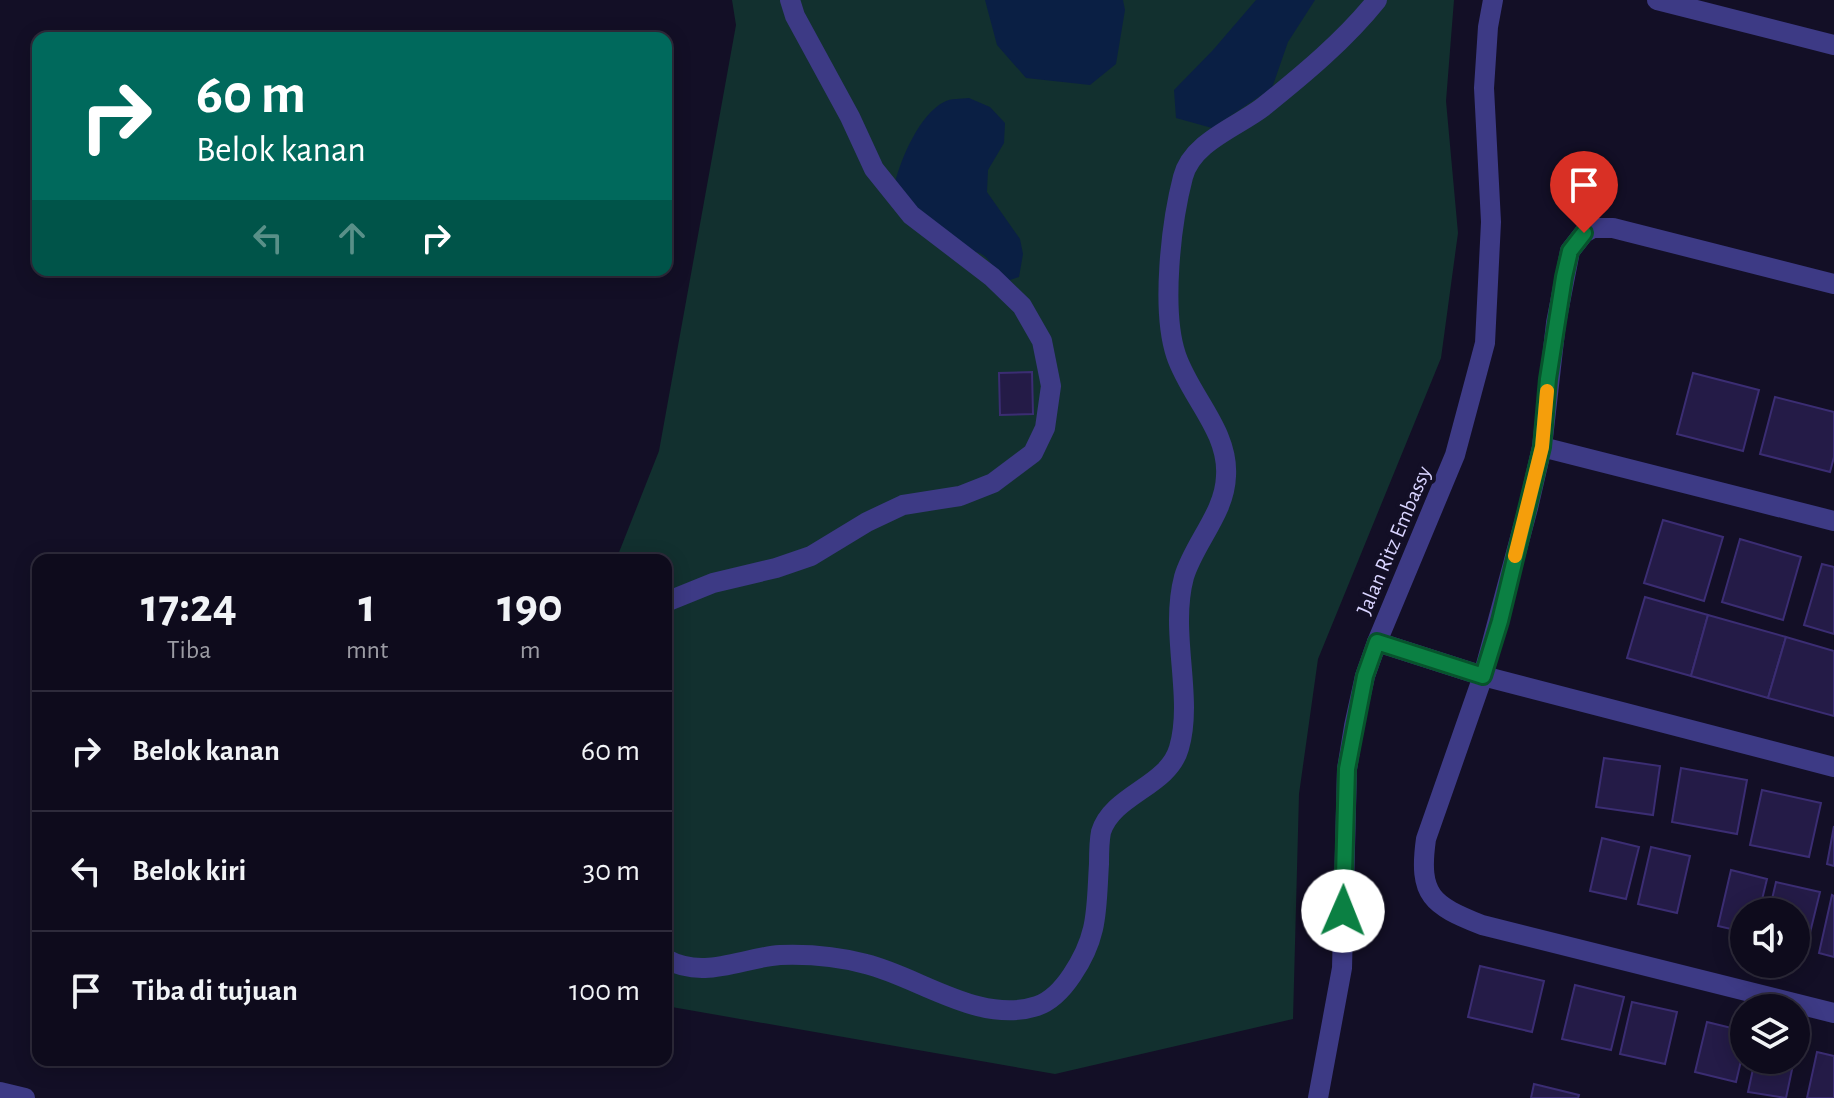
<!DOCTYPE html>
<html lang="id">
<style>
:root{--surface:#0e0b1c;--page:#1c1929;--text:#f1f3f6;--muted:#9b9ba3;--line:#2e2b3b}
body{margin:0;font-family:"Alegreya Sans",sans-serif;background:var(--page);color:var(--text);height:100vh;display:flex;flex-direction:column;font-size:30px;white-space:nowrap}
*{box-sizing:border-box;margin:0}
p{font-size:26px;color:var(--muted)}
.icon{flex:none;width:44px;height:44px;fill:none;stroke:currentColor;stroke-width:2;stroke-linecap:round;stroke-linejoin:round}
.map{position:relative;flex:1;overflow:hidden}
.sheet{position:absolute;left:32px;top:554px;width:640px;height:512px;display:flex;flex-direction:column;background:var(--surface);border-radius:16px;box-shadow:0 4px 20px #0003,0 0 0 2px var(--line)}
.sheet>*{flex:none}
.hud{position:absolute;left:32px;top:32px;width:640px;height:244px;border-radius:16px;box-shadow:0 4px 20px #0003,0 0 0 2px var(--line);background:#00695c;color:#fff;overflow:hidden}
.fabs{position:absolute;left:1730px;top:898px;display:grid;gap:16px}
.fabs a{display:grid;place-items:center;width:80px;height:80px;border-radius:50%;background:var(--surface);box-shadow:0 4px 20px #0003,0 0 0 2px var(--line);font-size:40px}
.pin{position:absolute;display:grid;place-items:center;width:68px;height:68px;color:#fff;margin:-82px -34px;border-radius:50% 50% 50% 0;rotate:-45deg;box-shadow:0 0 8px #0007}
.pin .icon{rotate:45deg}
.me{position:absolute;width:88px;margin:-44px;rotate:1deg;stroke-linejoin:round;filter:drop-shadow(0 0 6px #0008)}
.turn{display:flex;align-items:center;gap:28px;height:168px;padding:0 32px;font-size:36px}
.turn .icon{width:104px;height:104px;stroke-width:2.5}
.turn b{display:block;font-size:56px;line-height:68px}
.lanes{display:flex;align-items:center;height:76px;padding:0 32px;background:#0003;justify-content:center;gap:40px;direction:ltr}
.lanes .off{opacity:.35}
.eta{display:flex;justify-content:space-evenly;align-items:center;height:136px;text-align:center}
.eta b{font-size:48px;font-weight:600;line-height:56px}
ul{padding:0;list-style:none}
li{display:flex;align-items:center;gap:24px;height:120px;padding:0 32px;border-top:2px solid var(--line)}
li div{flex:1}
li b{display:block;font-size:30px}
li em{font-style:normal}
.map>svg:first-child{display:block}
.green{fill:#12302f}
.water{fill:#0a1f44}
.building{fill:#241b47;stroke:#3b2d73;stroke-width:2}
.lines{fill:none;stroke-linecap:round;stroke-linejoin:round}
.minor{stroke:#3d3a85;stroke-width:20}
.route-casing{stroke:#07532c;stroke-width:20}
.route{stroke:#0b8043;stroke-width:14}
.slow{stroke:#f59e0b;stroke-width:14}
.labels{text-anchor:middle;stroke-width:8;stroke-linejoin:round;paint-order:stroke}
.street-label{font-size:22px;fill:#d9d4ff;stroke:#130f26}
</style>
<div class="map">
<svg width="1834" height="1098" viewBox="0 0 1834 1098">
<rect width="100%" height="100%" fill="#130f26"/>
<!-- green -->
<path class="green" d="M732 0H1454L1446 101 1458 233 1441 358 1318 659 1299 794 1293 1019 1055 1074 666 1006V560H616L659 451 736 25Z"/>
<!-- water -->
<g class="water">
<path d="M985 0H1123L1125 10 1116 64 1090 85 1026 78 997 45Z"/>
<path d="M1256 0H1315L1288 42 1272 88 1212 128 1176 118 1174 90 1213 50Z"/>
<path d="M969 98 990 107 1005 123 1004 143 988 170 987 192 1020 239 1023 254 1019 277 1007 281C992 272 996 265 983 255 975 249 968 254 960 250 932 239 913 205 895 183 901 158 920 114 944 102 951 98 961 99 969 98Z"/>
</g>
<!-- building -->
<g class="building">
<path d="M1032 372 1033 414 1000 415 999 373Z"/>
<path d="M1693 373 1759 390 1743 451 1677 434Z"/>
<path d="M1775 397 1834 412V457L1830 472 1760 454Z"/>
<path d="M1663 520 1723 537 1704 601 1644 583Z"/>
<path d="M1740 539 1801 557 1783 620 1722 602Z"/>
<path d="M1822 564 1834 567V634L1804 625Z"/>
<path d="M1645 597 1708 615 1691 676 1627 658Z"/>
<path d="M1708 615 1786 637 1768 698 1691 676Z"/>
<path d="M1786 637 1834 651V716L1768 698Z"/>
<path d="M1604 758 1660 766 1653 815 1596 807Z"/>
<path d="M1681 768 1747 780 1737 834 1672 822Z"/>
<path d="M1762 790 1821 803 1809 857 1750 845Z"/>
<path d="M1834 826V866L1827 864Z"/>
<path d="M1602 838 1639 847 1626 899 1590 891Z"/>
<path d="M1651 847 1690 856 1677 913 1638 904Z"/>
<path d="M1731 870 1767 879 1759 912H1744V932L1718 926Z"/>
<path d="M1776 882 1820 892 1807 945 1796 942V912H1769Z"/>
<path d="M1832 895 1834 896V957L1819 953Z"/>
<path d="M1480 966 1544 981 1532 1032 1468 1017Z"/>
<path d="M1575 985 1624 997 1611 1050 1562 1039Z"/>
<path d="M1632 1002 1677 1012 1665 1064 1620 1054Z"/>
<path d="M1707 1022 1744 1031V1048L1736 1082 1695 1072Z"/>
<path d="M1817 1052 1834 1056V1098H1807Z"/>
<path d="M1755 1060H1794L1786 1098 1748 1092Z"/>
<path d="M1534 1084 1579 1095 1578 1098H1531Z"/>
</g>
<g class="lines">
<!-- minor -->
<g class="minor">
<path d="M1657 0 1834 45"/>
<path d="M1834 284 1613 228H1593L1584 233 1570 251 1556 323 1542 447 1528 508 1483 676 1426 839C1418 896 1432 905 1482 925L1834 1013"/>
<path d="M1542 447 1834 521"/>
<path d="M666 602 713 583 776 568 811 556 867 522 903 505 960 496 993 483 1033 453 1045 428 1051 386 1042 341 1022 306 992 277 911 215 874 169 850 117 795 16 790 0"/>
<path d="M1377 642 1483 676 1834 767"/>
<path d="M666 959C704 980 741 958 780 955 807 954 840 957 866 964 919 977 980 1025 1037 1006 1052 1001 1064 987 1072 975 1099 935 1096 909 1099 864 1099 854 1099 842 1101 832 1113 794 1168 787 1179 748 1194 697 1169 633 1184 577 1194 543 1225 513 1226 476 1229 431 1190 397 1176 355 1161 310 1171 223 1183 177 1192 142 1237 127 1263 107 1304 74 1345 40 1377 0"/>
<path d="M0 1092 25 1098"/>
<path d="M1318 1098 1342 968 1347 769 1354 726 1365 676 1377 642 1455 455 1485 343 1491 222 1484 88 1488 27 1493 0"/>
</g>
</g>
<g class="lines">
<defs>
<path id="route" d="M1343 911 1347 769 1365 676 1377 642 1483 676 1500 621 1542 447 1548 379 1564 277 1570 251 1584 233"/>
</defs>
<!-- route casing -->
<use href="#route" class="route-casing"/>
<!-- route -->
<use href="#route" class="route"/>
<!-- slow -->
<path class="slow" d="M1515 556 1542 447 1547 391"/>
</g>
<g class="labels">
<!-- street labels -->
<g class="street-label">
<text transform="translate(1393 540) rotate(-67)" y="8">Jalan Ritz Embassy</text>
</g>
</g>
</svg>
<div class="fabs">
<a><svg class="icon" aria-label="sound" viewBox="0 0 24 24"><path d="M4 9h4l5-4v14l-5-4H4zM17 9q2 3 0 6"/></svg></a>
<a><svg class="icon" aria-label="layers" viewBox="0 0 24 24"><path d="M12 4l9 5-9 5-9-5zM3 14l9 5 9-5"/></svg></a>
</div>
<div class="pin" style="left:1584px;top:233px;background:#d93025"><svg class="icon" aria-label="arrive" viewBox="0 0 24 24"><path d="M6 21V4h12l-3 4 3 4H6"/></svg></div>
<svg class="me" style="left:1343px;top:911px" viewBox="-20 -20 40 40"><circle r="19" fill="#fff"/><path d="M0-13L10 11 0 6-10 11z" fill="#0b8043"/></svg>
<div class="hud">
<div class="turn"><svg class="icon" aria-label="right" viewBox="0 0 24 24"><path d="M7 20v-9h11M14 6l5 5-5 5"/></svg><div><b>60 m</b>Belok kanan</div></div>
<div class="lanes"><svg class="icon off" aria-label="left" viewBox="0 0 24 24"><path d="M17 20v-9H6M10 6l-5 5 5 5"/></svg><svg class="icon off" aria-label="ahead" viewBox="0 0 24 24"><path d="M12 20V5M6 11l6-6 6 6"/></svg><svg class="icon" aria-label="right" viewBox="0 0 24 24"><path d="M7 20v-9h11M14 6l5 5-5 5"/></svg></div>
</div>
<section class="sheet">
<div class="eta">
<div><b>17:24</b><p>Tiba</p></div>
<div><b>1</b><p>mnt</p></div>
<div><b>190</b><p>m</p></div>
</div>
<ul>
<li><svg class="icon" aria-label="right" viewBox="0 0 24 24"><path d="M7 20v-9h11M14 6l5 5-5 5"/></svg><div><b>Belok kanan</b></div><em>60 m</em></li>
<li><svg class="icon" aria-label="left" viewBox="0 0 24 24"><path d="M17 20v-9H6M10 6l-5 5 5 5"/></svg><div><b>Belok kiri</b></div><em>30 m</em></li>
<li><svg class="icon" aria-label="arrive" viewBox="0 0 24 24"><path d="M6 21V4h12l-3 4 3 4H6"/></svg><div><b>Tiba di tujuan</b></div><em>100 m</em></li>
</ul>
</section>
</div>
